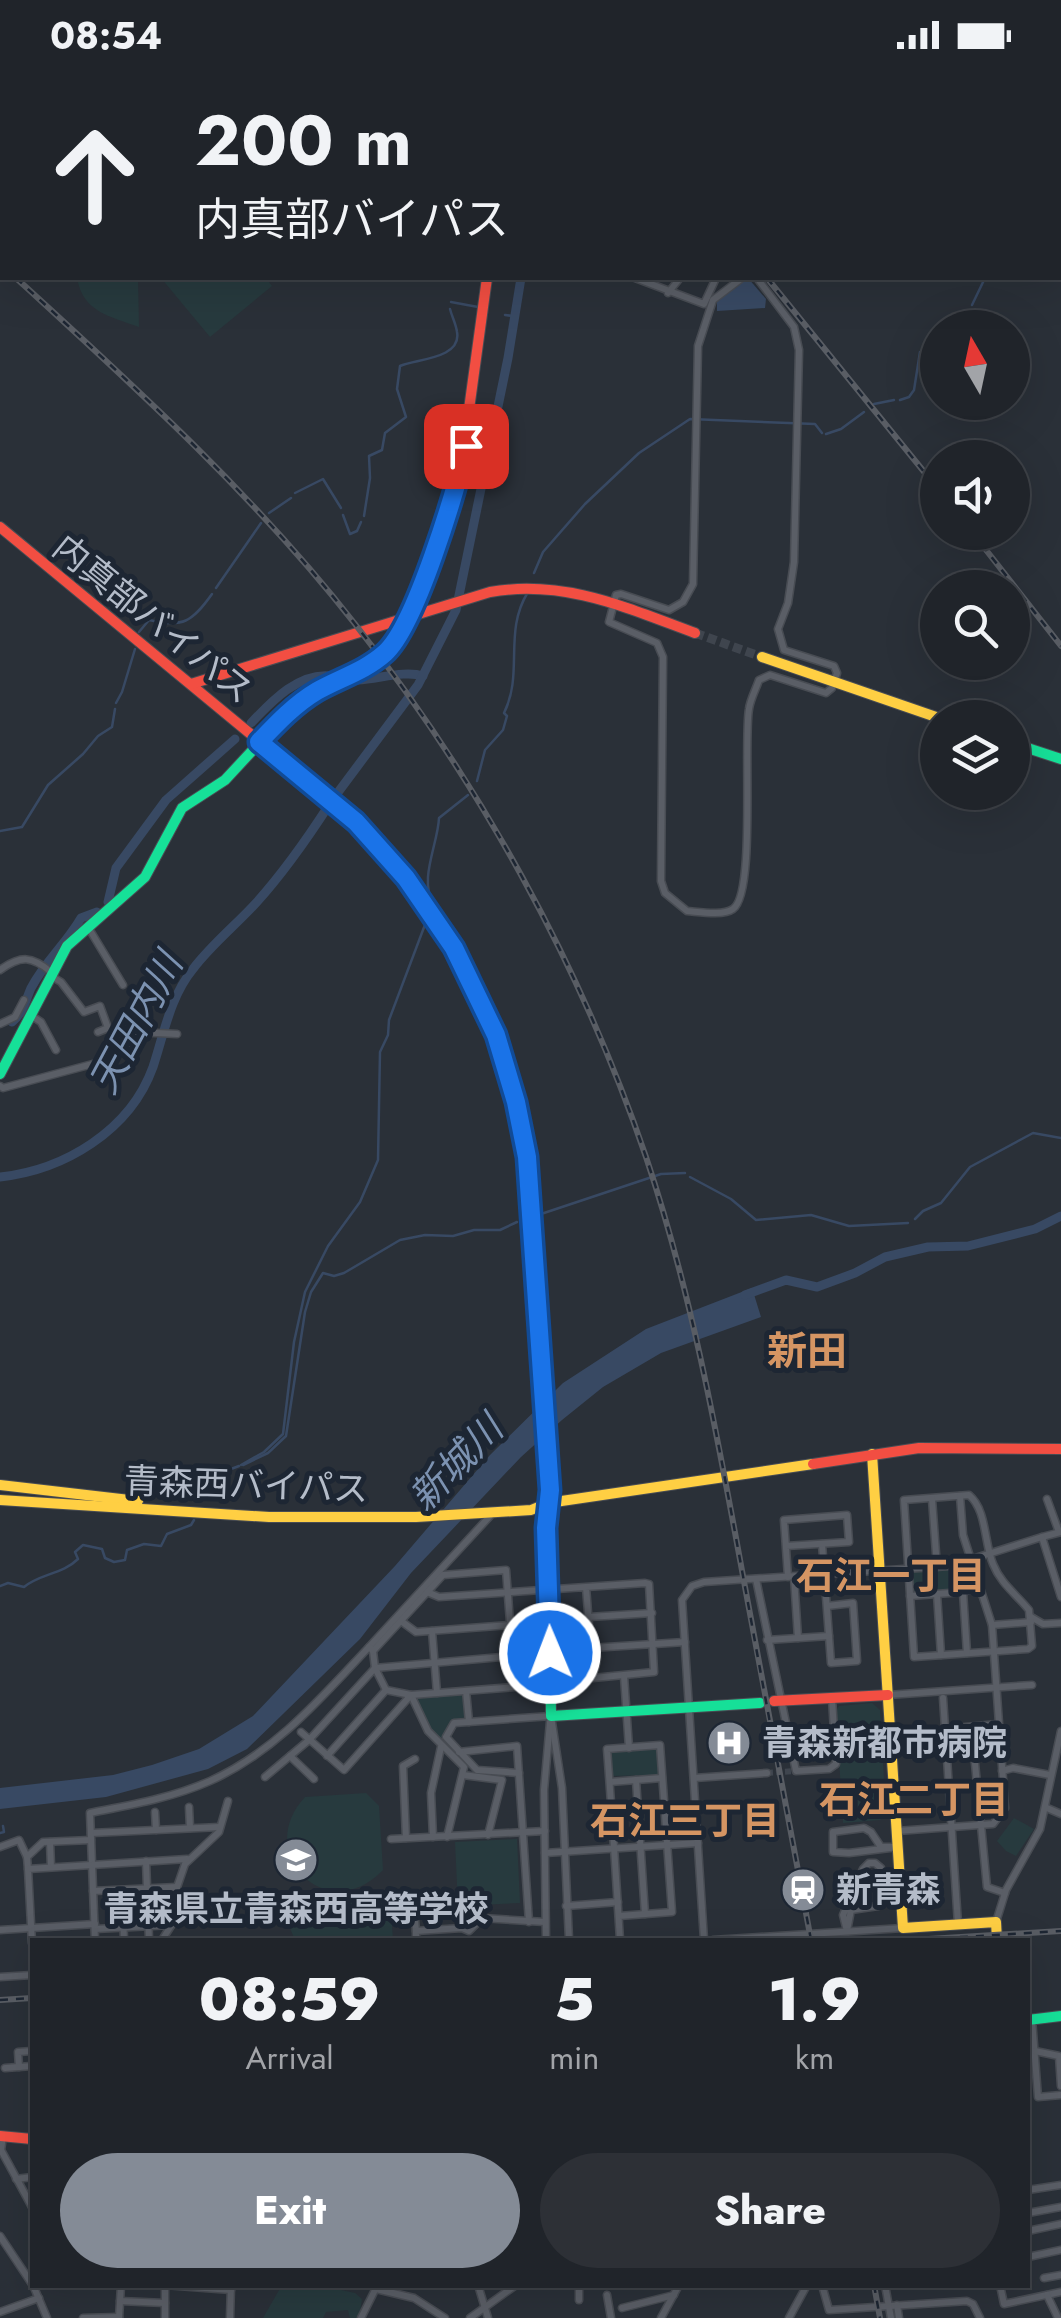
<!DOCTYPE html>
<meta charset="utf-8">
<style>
:root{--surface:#20242a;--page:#2d3036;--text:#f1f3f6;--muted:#a2a4a8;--line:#3d4147;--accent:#848b96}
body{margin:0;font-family:Jost,"Noto Sans JP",sans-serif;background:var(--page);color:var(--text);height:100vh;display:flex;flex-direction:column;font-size:38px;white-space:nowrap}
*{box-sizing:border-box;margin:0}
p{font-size:32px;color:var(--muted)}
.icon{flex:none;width:55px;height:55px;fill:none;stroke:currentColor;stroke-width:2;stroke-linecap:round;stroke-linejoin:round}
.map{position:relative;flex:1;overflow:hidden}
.sheet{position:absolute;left:30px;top:1868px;width:1000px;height:350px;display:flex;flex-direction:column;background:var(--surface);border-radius:0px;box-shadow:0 10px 40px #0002,0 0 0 2px var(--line)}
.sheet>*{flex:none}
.banner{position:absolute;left:0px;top:0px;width:1062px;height:210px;box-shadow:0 10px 40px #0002,0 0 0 2px var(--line);background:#20242a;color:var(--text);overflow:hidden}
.needle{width:65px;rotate:351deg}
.tools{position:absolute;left:920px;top:240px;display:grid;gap:20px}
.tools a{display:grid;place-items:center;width:110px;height:110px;border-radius:50%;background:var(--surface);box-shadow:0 10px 40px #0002,0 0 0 2px var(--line);font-size:50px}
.pin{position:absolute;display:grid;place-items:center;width:85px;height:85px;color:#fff;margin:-42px;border-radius:20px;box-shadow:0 5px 15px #0006}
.me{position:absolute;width:110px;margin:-55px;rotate:359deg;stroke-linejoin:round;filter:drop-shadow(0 0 8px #0008)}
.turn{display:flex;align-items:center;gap:35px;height:210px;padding:0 30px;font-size:45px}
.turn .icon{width:130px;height:130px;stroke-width:2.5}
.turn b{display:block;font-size:70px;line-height:85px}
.eta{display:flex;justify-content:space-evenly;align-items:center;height:170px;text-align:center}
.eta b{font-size:60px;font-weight:800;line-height:70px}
.primary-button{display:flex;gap:20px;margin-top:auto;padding:20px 30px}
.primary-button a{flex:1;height:115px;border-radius:60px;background:var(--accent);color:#fff;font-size:40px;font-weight:800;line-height:115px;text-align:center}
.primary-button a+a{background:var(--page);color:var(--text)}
.status{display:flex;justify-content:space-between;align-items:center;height:70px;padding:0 50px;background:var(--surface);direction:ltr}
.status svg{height:28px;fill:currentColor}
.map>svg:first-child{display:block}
.green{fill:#273a3e}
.water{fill:#384963}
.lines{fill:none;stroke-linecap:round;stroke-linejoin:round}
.stream{stroke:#384963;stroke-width:2.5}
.river{stroke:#384963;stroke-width:9}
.street-tunnel{stroke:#3f454e;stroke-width:6;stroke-dasharray:6 3;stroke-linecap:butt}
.secondary-tunnel{stroke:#3f454e;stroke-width:9;stroke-dasharray:9 4.5;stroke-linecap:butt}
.street-casing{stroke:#484c53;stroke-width:9}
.fast-casing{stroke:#484c53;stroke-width:12}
.slow-casing{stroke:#484c53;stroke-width:12}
.jam-casing{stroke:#484c53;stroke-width:12}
.street{stroke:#5a5e66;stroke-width:6}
.fast{stroke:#16e098;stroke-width:10}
.slow{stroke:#ffcf43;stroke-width:10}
.jam{stroke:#f24e42;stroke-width:10}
.rail-casing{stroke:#595d64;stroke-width:6}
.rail{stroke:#1d2633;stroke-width:2.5;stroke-dasharray:8;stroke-linecap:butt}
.route-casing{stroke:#114b97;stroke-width:25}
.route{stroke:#1a73e8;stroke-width:18}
.labels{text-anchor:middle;stroke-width:10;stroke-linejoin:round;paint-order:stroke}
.street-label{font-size:35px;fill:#b4bcc9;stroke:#1d2633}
.poi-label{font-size:35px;font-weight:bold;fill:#b4bcc9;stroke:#1d2633;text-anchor:start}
.water-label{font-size:38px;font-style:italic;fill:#7c92b1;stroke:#1d2633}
.neighbourhood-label{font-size:38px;font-weight:bold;fill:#d59563;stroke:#1d2633}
.quarter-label{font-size:40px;font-weight:bold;fill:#d59563;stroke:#1d2633}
</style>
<div class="status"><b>08:54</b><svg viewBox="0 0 49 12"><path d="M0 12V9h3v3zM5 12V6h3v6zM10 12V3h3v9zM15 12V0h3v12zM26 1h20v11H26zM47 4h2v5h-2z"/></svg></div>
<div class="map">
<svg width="1061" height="2248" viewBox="0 0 1061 2248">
<rect width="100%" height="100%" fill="#2a3038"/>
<!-- green -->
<g class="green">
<path d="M77 208H138L139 257C109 246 83 242 77 208Z"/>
<path d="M161 208H266L272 216 210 267Z"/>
<path d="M967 1493 976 1513C960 1523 931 1525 912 1521L911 1504 914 1501Z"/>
<path d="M462 1624 466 1647 453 1651 442 1669 427 1655 417 1630 420 1627Z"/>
<path d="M872 1633 880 1640 886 1744 880 1750 843 1753 836 1641 839 1636Z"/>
<path d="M656 1677 659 1680 658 1705 611 1706 610 1684 613 1681Z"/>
<path d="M366 1723 379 1736 383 1800C328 1858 252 1784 305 1727Z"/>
<path d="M1014 1748 1034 1759 1016 1786 1006 1781 997 1771Z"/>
<path d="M517 1769 520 1833 458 1836 455 1772Z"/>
<path d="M390 1826 393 1870H295L289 1856 291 1832Z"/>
<path d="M282 2215H331L332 2218 355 2223 362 2229 359 2248H350L348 2240 326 2242 323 2248H263Z"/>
</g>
<!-- water -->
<g class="water">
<path d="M748 208 766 229 765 238 717 241V231Z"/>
<path d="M752 1218 761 1247 661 1283 603 1317 562 1350 521 1387 411 1503 360 1569 247 1679 208 1699 106 1727 0 1739V1718L113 1705 152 1695 199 1679 253 1646 395 1496 490 1385 563 1313 646 1259Z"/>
</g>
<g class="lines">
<!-- stream -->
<g class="stream">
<path d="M1060 103 1061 102"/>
<path d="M451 232 478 237"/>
<path d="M972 235 985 208"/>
<path d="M505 245 513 246"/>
<path d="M958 258 969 242"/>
<path d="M900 330 909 327 914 320 920 282 938 271"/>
<path d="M874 334 894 330"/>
<path d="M826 364 841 359 864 342"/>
<path d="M295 423 323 409 341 438"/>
<path d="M269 443 291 428"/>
<path d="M343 445 350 464 357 461 361 452"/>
<path d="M364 446 370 408 369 386 382 380 385 363 406 347 397 319 400 296C415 289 462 289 457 262 456 254 452 247 450 239"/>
<path d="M534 503 543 482 585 434 639 383 690 349 815 354 822 363"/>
<path d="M216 518 261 453"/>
<path d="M139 562 149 550C183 558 192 552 212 524"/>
<path d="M116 633 122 622 135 579"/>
<path d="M477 711 485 680 503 660 507 646 504 643C524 603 503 562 528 522"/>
<path d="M0 761 22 757 48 715 83 684 98 666 112 657 115 639"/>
<path d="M434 834C418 811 438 774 439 748L468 725"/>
<path d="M690 1107 731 1129 756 1150 811 1145 849 1156 908 1153"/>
<path d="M541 1144 661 1104 685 1103"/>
<path d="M915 1149 923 1141 941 1133 970 1097 1033 1063 1061 1068"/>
<path d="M241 1395 264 1382 283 1364 294 1272 305 1222 328 1176 360 1132 378 1090 380 982 388 965 389 950 426 852"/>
<path d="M243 1395 268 1383 286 1366 305 1242 311 1222 323 1203 334 1206 344 1203 400 1170 425 1165 453 1166 474 1160H500L517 1152"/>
<path d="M209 1428 214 1423 216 1406 228 1404 231 1399 239 1396"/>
<path d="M0 1516 8 1513 24 1517C39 1504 63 1504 78 1489L75 1482 83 1475 102 1479 105 1488 114 1492 125 1490 127 1480 144 1474 161 1476 167 1464 191 1455 194 1450"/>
<path d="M0 1763 4 1762 3 1756"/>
</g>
<!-- river -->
<g class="river">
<path d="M554 2 555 0"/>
<path d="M358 610C379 609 405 600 423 606"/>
<path d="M251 653C272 631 299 602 331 606"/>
<path d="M336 725 418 615 456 540 508 288 521 208"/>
<path d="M108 832 116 798 166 730 235 669"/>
<path d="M12 952C24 942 25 932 31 918 46 890 66 874 81 848L97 842"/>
<path d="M0 1107C64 1100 130 1061 153 997 164 964 170 927 193 899 211 875 236 855 256 833 284 802 307 769 329 735"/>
<path d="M745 1225 786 1210 817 1217 855 1203 885 1187 928 1177 968 1176 1035 1159 1061 1146"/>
</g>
<!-- street-tunnel -->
<path class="street-tunnel" d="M767 1703 796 1701"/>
<!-- secondary-tunnel -->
<path class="secondary-tunnel" d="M695 563 762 587"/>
<defs>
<g id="street">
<path d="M31 0V2"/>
<path d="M388 0 389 2"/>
<path d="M496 0 511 2"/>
<path d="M647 0 649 2"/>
<path d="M688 0 690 2"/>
<path d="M731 0 733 2"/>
<path d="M779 0 783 2"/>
<path d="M192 2 194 0"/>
<path d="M667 2 670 0"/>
<path d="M896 2 898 0"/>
<path d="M1060 41 1061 40"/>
<path d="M1060 84 1061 83"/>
<path d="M1060 148H1061"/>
<path d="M0 173 2 171"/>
<path d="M635 208 704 234 716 208"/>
<path d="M742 208 713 230 698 276 693 514 683 532 669 540 621 524 616 525 609 552 657 573 663 587 661 811 665 823 687 841C700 842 723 846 733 839 756 824 743 672 749 639 750 630 756 619 759 610L770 605 826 623 832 618 837 603 834 596 784 580 778 559 788 533 794 492 799 280 794 257 757 208"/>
<path d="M668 223 680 208"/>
<path d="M88 857 123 915"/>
<path d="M0 900C21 885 32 886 51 902"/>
<path d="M51 906 61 912 84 942 100 936 108 958 98 962"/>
<path d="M32 946 41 952 56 980"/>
<path d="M0 954 15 947 24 930"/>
<path d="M0 1016 3 1018 115 988 136 962 177 964"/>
<path d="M969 1425C987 1440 984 1473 993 1494 1001 1514 1016 1524 1029 1540L1032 1576 1028 1579 914 1587 904 1430Z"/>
<path d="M932 1429 937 1497"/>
<path d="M1047 1429 1059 1462"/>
<path d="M1061 1462 1042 1467 1061 1527"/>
<path d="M822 1474 831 1593 857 1591 853 1533 827 1536"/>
<path d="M786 1476 849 1472 847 1445 784 1450 788 1507"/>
<path d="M794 1507 798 1568"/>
<path d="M756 1509 796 1701 829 1699 836 1694 832 1628"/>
<path d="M427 1522 439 1527 645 1513 649 1514 654 1602 593 1608 586 1517"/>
<path d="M963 1522 967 1583"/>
<path d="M937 1524 941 1585"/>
<path d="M910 1526 963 1522 980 1517"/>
<path d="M589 1547 652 1543"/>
<path d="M1031 1547 1043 1554 1061 1553"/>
<path d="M401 1551 416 1562 510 1555"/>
<path d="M992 1555 1031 1552"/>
<path d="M432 1561 437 1623"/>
<path d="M767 1570 829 1566"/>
<path d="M369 1577 490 1446"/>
<path d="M591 1578 685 1572"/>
<path d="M373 1581 375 1598 513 1586"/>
<path d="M624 1606 629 1678"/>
<path d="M466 1621 469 1652"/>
<path d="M888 1625 1032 1615"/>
<path d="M943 1628 958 1854"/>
<path d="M551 1646 562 1718 569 1870"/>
<path d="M945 1659 998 1654"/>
<path d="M459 1682 517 1676 529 1852"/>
<path d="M974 1683 987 1817 1005 1823"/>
<path d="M947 1684 1000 1681"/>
<path d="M290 1686 314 1709"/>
<path d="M327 1686 386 1620"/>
<path d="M1002 1701 1013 1698 1050 1705"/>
<path d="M519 1703 477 1700 446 1667 454 1653 551 1646"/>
<path d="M463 1705 502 1710 488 1765"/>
<path d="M265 1707 309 1670 375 1598 386 1620 411 1625 428 1661 464 1697 447 1767"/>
<path d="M694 1708 767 1703"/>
<path d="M636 1710 645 1844"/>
<path d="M610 1712 662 1708"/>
<path d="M189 1737 190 1758"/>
<path d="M1047 1738 1061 1744"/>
<path d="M155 1742 156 1760"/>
<path d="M864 1758 871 1762 881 1777H898L849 1783 833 1782V1762Z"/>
<path d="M897 1761 993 1754 1005 1738 992 1555 963 1465 960 1426"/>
<path d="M91 1763 220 1757"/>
<path d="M433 1767 431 1723 441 1677"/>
<path d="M406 1768 403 1696 415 1689"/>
<path d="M391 1769 545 1761"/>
<path d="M50 1772 51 1797"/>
<path d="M0 1777 19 1770 27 1787"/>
<path d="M545 1783 698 1773"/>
<path d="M146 1791 149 1870"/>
<path d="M869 1793H875L881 1798 884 1829 878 1836 851 1840 847 1861 843 1845 863 1799Z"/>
<path d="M28 1799 27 1787 43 1772 91 1770"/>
<path d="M122 1820 124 1870"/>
<path d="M93 1821 177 1817"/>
<path d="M566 1836 618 1832"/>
<path d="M619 1846 672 1842 660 1675 607 1679C612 1743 616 1806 620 1870"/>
<path d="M415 1850 416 1861"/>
<path d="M996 1852 1006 1820 1040 1759 1061 1661"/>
<path d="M95 1859 171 1855"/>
<path d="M0 1860 95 1854"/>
<path d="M95 1870 90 1743C130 1735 172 1728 210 1711 275 1682 321 1628 369 1577L373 1581 443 1505 506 1500 515 1617 411 1625 344 1700 301 1662"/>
<path d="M162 1870 176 1848 175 1823 185 1794 219 1762 228 1731"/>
<path d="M416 1870V1861L462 1858 469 1861 482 1848 545 1852"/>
<path d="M546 1870 544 1720 550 1652"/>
<path d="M704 1870 682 1530 692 1516 704 1512 950 1496 1042 1467"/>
<path d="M713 1870 903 1858"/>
<path d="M32 1873 28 1799 187 1789"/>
<path d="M0 1907 32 1905"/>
<path d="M1032 1949 1038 2027 1061 2025"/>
<path d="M1035 1981 1059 1986 1061 2016"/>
<path d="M19 1997 18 1982 32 1981"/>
<path d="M5 1998 32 1996"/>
<path d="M3 2066 1 2080 32 2137"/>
<path d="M16 2109 32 2107"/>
<path d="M1028 2120 1061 2115"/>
<path d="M1028 2143 1061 2137"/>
<path d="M1028 2161 1061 2154"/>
<path d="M0 2166 32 2214"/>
<path d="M1028 2187 1061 2180"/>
<path d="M1044 2208 1061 2205"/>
<path d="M33 2215 47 2248"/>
<path d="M165 2215 231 2220"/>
<path d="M478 2215 488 2248"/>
<path d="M822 2215 829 2240 967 2231 973 2234 980 2248"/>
<path d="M885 2215 891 2248"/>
<path d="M1000 2215 1004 2234 1061 2222"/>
<path d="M376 2219 414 2228 445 2248"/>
<path d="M607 2225 611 2248"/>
<path d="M1047 2225 1058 2248"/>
<path d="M579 2230V2215"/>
<path d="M120 2231 165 2233"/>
<path d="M897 2235 899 2248"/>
<path d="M622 2238 674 2225"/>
<path d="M0 2242 39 2228"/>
<path d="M83 2248 119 2247"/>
<path d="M119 2248 121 2215"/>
<path d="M165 2248V2215"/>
<path d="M230 2248 231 2215"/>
<path d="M361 2248 376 2218"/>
<path d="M470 2248 516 2215"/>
<path d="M661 2248 679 2215"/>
<path d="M789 2248 807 2215"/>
</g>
<g id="fast">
<path d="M1012 673 1061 689"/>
<path d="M387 785C438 848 482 918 506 997 530 1078 534 1161 539 1245 542 1303 546 1362 550 1420L548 1433"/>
<path d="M0 1004 67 876 145 807 182 738 225 710 290 640 306 628 363 599 384 584 397 569 414 537 463 383"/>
<path d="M548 1433 551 1646 760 1633"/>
<path d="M1028 1950 1061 1946"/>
</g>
<g id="slow">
<path d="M980 0 983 2"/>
<path d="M762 587 939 648"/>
<path d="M872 1384 903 1858 996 1852 997 1870"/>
<path d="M0 1415 138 1431"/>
<path d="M0 1430 269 1447H416L531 1440 548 1433 813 1394"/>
</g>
<g id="jam">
<path d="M199 0 201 2"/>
<path d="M516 2 517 0"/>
<path d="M1060 68 1061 69"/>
<path d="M463 383 487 208"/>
<path d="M0 457 356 751 387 785"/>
<path d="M191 614 490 522C564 509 627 538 695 563"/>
<path d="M813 1394 919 1378 1061 1379"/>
<path d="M774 1631 888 1625"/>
<path d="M0 2066 32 2069"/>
</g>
</defs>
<!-- street casing -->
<use href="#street" class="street-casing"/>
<!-- fast casing -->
<use href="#fast" class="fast-casing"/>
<!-- slow casing -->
<use href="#slow" class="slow-casing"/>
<!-- jam casing -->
<use href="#jam" class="jam-casing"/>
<!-- street -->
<use href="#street" class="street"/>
<!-- fast -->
<use href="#fast" class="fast"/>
<!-- slow -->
<use href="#slow" class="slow"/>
<!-- jam -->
<use href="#jam" class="jam"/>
<defs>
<g id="rail">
<path d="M603 0 605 2"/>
<path d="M0 187 2 190"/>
<path d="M16 208C135 317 255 426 355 554 480 713 581 896 646 1087 695 1233 720 1382 748 1533 768 1645 790 1757 811 1870"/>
<path d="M767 208 938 419"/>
<path d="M972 462 1061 576"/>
<path d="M912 1870 1061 1861"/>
<path d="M0 1930 32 1928"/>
<path d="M874 2215 880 2248"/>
</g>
</defs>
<!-- rail casing -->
<use href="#rail" class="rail-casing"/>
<!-- rail -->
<use href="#rail" class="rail"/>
</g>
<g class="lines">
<defs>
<path id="route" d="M466 376C456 420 416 555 385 583 365 601 340 608 317 621 295 634 277 653 259 672L356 752 406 808 454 878 496 965 516 1032 527 1087 550 1420 546 1458 550 1583"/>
</defs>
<!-- route casing -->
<use href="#route" class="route-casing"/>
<!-- route -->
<use href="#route" class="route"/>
</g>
<!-- icons -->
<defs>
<symbol id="hospital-disc" viewBox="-11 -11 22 22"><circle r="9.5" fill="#848b96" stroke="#1d2633"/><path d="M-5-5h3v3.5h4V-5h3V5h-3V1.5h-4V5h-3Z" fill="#fff"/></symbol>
<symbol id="school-disc" viewBox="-11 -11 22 22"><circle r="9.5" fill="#848b96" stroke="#1d2633"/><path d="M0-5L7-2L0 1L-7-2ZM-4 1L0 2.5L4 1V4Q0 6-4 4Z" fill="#fff"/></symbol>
<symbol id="station-disc" viewBox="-11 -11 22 22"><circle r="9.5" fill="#848b96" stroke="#1d2633"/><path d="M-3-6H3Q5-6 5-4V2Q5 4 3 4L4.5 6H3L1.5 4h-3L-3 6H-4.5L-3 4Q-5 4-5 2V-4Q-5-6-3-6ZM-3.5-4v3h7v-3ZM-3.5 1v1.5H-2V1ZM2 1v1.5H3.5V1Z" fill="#fff"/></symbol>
</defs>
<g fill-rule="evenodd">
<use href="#hospital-disc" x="704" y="1648" width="50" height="50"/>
<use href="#school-disc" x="271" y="1765" width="50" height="50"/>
<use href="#station-disc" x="778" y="1795" width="50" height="50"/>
</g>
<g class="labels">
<!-- street labels -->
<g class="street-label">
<text transform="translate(153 549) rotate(39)" y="12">内真部バイパス</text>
<text transform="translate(246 1415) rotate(2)" y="12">青森西バイパス</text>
</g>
<!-- poi labels -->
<g class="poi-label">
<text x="762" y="1685">青森新都市病院</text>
<text x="836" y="1832">新青森</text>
<text x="296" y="1851" text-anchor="middle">青森県立青森西高等学校</text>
</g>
<!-- water labels -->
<g class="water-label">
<text transform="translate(136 953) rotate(-62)" y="13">天田内川</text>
<text transform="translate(456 1393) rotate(-46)" y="13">新城川</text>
</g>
<!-- neighbourhood labels -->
<g class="neighbourhood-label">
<text x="891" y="1519">石江一丁目</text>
<text x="914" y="1743">石江二丁目</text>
<text x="685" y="1764">石江三丁目</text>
</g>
<!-- quarter labels -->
<g class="quarter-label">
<text x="807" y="1295">新田</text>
</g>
</g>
</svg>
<div class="tools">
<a><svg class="needle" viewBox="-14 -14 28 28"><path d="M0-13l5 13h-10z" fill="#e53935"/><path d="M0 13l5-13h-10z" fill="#a2a4a8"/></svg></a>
<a><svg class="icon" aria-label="sound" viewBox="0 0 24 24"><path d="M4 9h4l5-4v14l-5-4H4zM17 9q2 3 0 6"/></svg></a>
<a><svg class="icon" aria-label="search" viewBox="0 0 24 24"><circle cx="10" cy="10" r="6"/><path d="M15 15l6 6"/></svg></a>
<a><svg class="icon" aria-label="layers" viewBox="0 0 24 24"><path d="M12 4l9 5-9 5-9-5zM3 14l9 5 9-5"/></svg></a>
</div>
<div class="pin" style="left:466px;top:376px;background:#d93025"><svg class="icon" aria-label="arrive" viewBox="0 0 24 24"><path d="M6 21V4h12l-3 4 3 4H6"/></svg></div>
<svg class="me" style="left:550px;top:1583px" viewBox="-20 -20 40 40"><circle r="17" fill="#1a73e8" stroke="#fff" stroke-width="3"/><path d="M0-11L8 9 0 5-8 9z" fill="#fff"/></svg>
<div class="banner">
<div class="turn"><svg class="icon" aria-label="ahead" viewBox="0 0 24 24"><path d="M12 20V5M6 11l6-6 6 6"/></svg><div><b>200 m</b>内真部バイパス</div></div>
</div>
<section class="sheet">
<div class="eta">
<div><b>08:59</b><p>Arrival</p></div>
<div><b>5</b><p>min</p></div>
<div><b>1.9</b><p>km</p></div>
</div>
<div class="primary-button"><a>Exit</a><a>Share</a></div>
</section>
</div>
